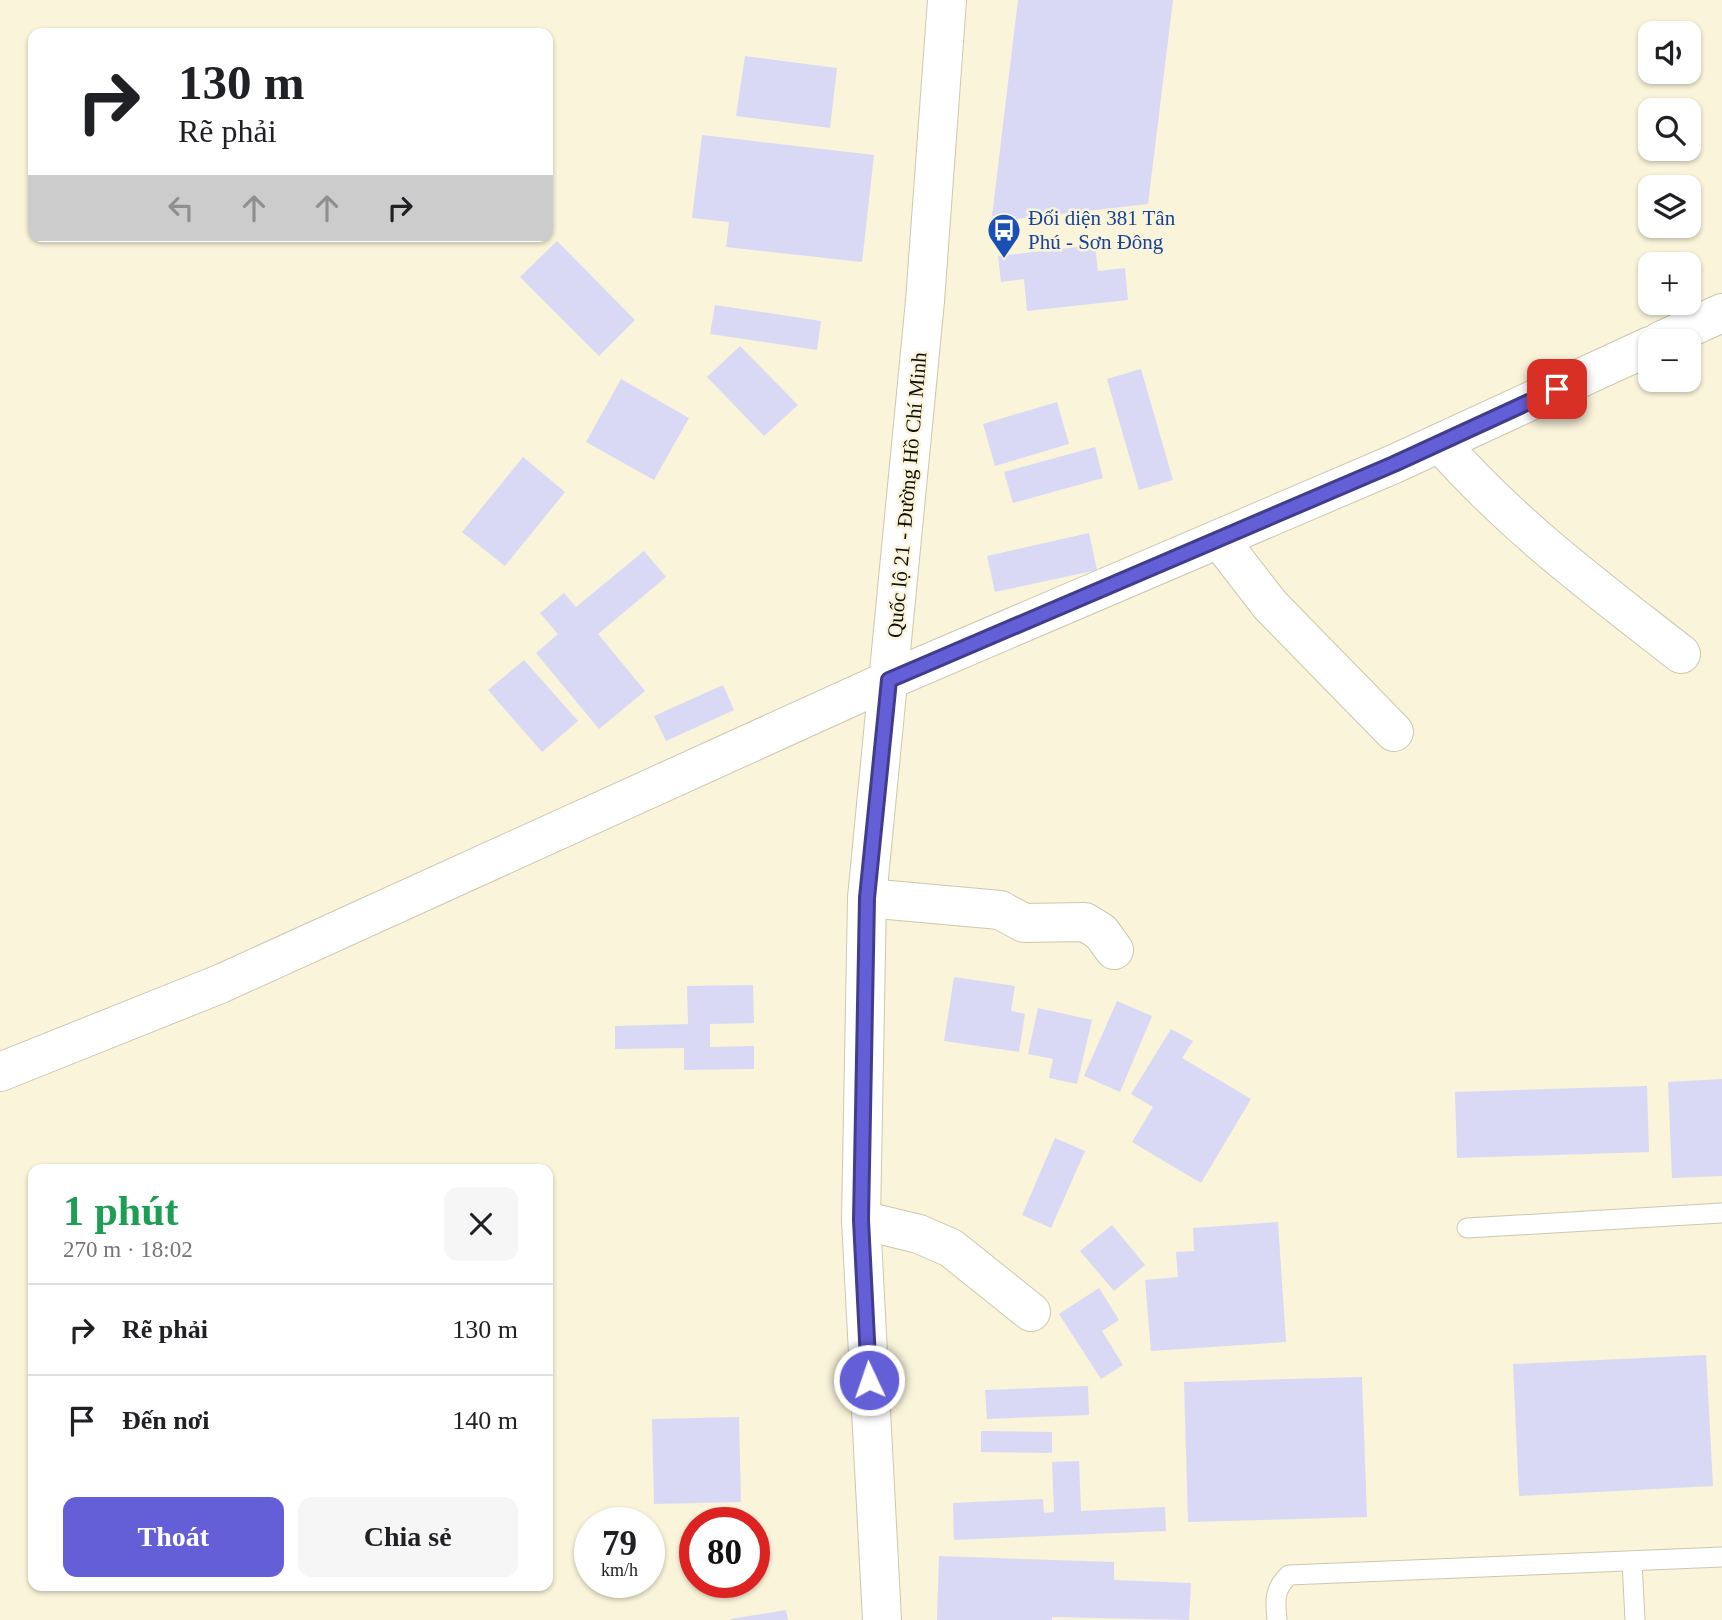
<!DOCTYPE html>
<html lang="vi">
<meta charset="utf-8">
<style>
:root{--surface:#fff;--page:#f6f6f6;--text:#202124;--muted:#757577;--line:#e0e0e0;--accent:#645ed7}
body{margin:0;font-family:Georgia,serif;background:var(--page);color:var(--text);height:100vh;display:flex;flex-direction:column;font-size:26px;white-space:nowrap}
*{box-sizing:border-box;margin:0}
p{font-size:23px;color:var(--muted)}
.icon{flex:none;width:38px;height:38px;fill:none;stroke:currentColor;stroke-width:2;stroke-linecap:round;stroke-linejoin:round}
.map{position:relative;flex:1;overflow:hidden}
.details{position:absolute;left:28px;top:1164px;width:525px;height:427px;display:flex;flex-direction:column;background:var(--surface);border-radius:14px;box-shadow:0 2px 5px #0004}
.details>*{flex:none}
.top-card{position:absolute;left:28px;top:28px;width:525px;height:214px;border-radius:14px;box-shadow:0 2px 5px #0004;background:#fff;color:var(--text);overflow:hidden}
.fabs{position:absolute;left:1638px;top:21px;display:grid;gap:14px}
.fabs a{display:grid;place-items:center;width:63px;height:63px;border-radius:14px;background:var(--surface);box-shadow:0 2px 5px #0004;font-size:35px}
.speed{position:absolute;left:574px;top:1507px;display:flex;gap:14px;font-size:35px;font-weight:700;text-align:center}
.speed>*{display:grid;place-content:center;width:91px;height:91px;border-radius:50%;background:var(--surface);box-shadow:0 2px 5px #0004;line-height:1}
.speed small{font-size:18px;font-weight:400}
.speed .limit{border:10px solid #d22;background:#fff;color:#111}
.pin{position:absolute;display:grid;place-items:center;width:60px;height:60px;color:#fff;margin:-30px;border-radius:14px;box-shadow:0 4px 10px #0006}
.me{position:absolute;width:77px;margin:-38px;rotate:357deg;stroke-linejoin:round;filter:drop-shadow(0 0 5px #0008)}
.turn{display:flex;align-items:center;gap:24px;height:147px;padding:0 35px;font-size:32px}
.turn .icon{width:91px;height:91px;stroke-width:2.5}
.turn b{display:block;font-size:49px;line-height:60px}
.lanes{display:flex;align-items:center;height:66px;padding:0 35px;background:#0003;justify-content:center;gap:35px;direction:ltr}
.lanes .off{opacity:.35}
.round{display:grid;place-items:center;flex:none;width:74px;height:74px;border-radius:14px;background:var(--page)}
.summary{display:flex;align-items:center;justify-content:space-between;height:119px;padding:0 35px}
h1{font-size:42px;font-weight:700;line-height:52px;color:#1e9e55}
.cta{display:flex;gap:14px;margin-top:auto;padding:14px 35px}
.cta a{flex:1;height:80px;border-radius:14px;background:var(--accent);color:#fff;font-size:28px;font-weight:700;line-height:80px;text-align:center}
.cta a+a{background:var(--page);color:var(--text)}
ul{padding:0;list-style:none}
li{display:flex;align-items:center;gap:21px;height:91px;padding:0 35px;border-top:2px solid var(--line)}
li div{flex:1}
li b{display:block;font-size:26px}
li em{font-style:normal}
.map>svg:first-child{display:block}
.building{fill:#dad9f5}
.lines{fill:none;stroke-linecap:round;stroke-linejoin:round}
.lane-casing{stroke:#ccc8af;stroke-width:21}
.street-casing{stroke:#ccc8af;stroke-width:40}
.highway-casing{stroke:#ccc8af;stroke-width:40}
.lane{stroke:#fff;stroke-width:19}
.street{stroke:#fff;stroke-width:38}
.highway{stroke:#fff;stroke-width:38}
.route-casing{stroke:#413d8c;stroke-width:18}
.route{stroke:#645ed7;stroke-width:12}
.labels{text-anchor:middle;stroke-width:5;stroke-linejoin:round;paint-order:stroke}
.transit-label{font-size:21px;fill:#164399;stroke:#f9f4da;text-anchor:start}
.street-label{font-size:21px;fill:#0f0d05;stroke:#f9f4da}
</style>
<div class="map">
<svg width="1722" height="1620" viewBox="0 0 1722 1620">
<rect width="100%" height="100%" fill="#f9f4da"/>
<!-- building -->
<g class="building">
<path d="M1018 0H1173L1148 204 1016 219 992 216Z"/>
<path d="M745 56 837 68 830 128 736 116Z"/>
<path d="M702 135 874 155 862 262 726 247 729 222 692 218Z"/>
<path d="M557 241 635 320 599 356 520 277Z"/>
<path d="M1095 245 1098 271 1125 268 1128 300 1027 311 1024 279 1001 282 998 256Z"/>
<path d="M715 305 821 321 817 350 710 334Z"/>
<path d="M740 346 798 405 764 436 707 377Z"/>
<path d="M1141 369 1173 480 1139 490 1107 379Z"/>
<path d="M621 379 689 418 654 480 586 442Z"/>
<path d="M1057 402 1069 444 995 466 983 424Z"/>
<path d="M1095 447 1103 478 1013 503 1004 472Z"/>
<path d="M523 457 565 492 505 566 462 532Z"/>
<path d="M1089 533 1097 570 995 592 987 556Z"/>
<path d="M644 551 666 577 598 634 645 691 599 729 536 653 558 634 540 613 564 593 576 607Z"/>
<path d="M524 660 578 721 542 752 488 690Z"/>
<path d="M723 685 734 710 666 741 654 716Z"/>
<path d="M954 977 1015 986 1011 1011 1025 1014 1019 1052 944 1041Z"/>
<path d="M753 985 754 1023 710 1024V1047L754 1046V1069L684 1070V1048L615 1049V1026L688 1024 687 986Z"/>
<path d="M1117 1001 1152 1016 1120 1092 1084 1076Z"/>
<path d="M1038 1008 1092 1020 1077 1084 1049 1078 1053 1059 1028 1054Z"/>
<path d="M1171 1029 1193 1041 1182 1058 1251 1099 1201 1183 1132 1142 1153 1107 1131 1094Z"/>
<path d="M1722 1079V1176L1672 1178 1668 1082Z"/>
<path d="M1647 1086 1649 1152 1457 1158 1455 1092Z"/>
<path d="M1055 1138 1085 1151 1051 1228 1022 1215Z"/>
<path d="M1278 1222 1286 1342 1151 1351 1145 1280 1178 1277 1176 1252 1194 1251 1193 1228Z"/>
<path d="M1112 1225 1145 1265 1114 1291 1080 1251Z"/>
<path d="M1099 1288 1119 1320 1102 1331 1123 1365 1101 1379 1059 1314Z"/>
<path d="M1706 1355 1713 1486 1519 1496 1513 1364Z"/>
<path d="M1362 1377 1367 1517 1188 1522 1184 1382Z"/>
<path d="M1088 1386 1089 1415 987 1419 985 1390Z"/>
<path d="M739 1417 741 1502 654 1504 652 1419Z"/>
<path d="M981 1431 1052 1432V1453L981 1452Z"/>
<path d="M1079 1461 1081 1511 1165 1507 1166 1531 954 1540 953 1503 1043 1499 1044 1513 1054 1512 1052 1462Z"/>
<path d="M939 1556 1114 1562V1580L1191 1583 1189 1620 1052 1617V1620H937Z"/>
<path d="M786 1610 788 1620H731V1619Z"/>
</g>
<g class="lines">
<defs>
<g id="lane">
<path d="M1467 1228 1722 1213"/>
<path d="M1632 1561 1635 1620"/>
<path d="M1277 1620C1275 1600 1274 1589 1289 1575L1722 1557"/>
</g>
<g id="street">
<path d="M1660 341 1722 313"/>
<path d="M1440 443C1514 527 1594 586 1681 654"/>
<path d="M1219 539 1270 605 1394 732"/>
<path d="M867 898 1000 910 1024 923 1085 922 1101 932 1114 950"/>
<path d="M0 1072 220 984 889 680 1394 464 1650 346"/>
<path d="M861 1220 919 1234 951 1248 1031 1312"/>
</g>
<path id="highway" d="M882 1620 861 1220 867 898 925 301 947 0"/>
</defs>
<!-- lane casing -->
<use href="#lane" class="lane-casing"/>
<!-- street casing -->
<use href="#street" class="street-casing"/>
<!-- highway casing -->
<use href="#highway" class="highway-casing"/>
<!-- lane -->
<use href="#lane" class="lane"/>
<!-- street -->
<use href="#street" class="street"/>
<!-- highway -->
<use href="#highway" class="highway"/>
</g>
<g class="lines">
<defs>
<path id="route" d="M869 1380 861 1220 867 898 889 680 1394 464 1557 389"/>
</defs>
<!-- route casing -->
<use href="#route" class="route-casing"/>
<!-- route -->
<use href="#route" class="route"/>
</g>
<!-- icons -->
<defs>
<symbol id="bus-pin" viewBox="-11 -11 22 30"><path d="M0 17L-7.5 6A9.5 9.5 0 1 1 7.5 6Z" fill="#1a4fb4" stroke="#f9f4da"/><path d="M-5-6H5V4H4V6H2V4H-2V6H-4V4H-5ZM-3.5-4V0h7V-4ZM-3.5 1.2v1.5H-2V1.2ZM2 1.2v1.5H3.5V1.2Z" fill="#fff"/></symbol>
</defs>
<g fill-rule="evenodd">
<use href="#bus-pin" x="985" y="211" width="38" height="52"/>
</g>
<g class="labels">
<!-- transit labels -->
<g class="transit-label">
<text x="1028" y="225">Đối diện 381 Tân<tspan x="1028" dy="24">Phú - Sơn Đông</tspan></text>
</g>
<!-- street labels -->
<g class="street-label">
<text transform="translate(907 495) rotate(-85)" y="7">Quốc lộ 21 - Đường Hồ Chí Minh</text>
</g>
</g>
</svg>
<div class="fabs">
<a><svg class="icon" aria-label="sound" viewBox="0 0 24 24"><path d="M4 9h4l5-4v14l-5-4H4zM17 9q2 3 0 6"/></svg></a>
<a><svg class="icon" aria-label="search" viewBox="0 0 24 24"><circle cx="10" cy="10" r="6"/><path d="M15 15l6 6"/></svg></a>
<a><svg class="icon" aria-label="layers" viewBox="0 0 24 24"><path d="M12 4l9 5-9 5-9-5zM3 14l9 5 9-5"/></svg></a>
<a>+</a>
<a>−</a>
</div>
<div class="speed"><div>79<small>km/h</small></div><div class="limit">80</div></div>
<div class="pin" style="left:1557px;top:389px;background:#d93025"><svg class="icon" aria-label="arrive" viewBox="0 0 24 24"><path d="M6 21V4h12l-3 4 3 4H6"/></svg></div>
<svg class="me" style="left:869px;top:1380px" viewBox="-20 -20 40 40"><circle r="17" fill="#645ed7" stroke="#fff" stroke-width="3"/><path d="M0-11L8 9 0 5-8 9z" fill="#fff"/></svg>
<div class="top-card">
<div class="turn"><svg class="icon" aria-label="right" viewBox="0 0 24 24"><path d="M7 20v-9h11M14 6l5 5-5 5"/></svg><div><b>130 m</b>Rẽ phải</div></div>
<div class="lanes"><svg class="icon off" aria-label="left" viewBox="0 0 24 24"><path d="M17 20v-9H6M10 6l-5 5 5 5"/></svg><svg class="icon off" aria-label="ahead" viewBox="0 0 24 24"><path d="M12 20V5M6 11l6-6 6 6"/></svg><svg class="icon off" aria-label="ahead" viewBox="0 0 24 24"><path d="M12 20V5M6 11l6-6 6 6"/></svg><svg class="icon" aria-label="right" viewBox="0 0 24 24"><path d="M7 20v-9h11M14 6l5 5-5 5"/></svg></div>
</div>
<section class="details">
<div class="summary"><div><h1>1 phút</h1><p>270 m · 18:02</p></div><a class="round"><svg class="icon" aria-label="close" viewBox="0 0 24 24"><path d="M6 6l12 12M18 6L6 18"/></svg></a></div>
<ul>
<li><svg class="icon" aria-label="right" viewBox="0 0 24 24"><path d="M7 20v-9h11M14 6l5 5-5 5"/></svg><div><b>Rẽ phải</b></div><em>130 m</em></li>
<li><svg class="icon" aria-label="arrive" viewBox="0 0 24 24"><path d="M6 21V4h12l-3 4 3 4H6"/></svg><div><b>Đến nơi</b></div><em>140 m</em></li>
</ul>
<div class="cta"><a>Thoát</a><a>Chia sẻ</a></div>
</section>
</div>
